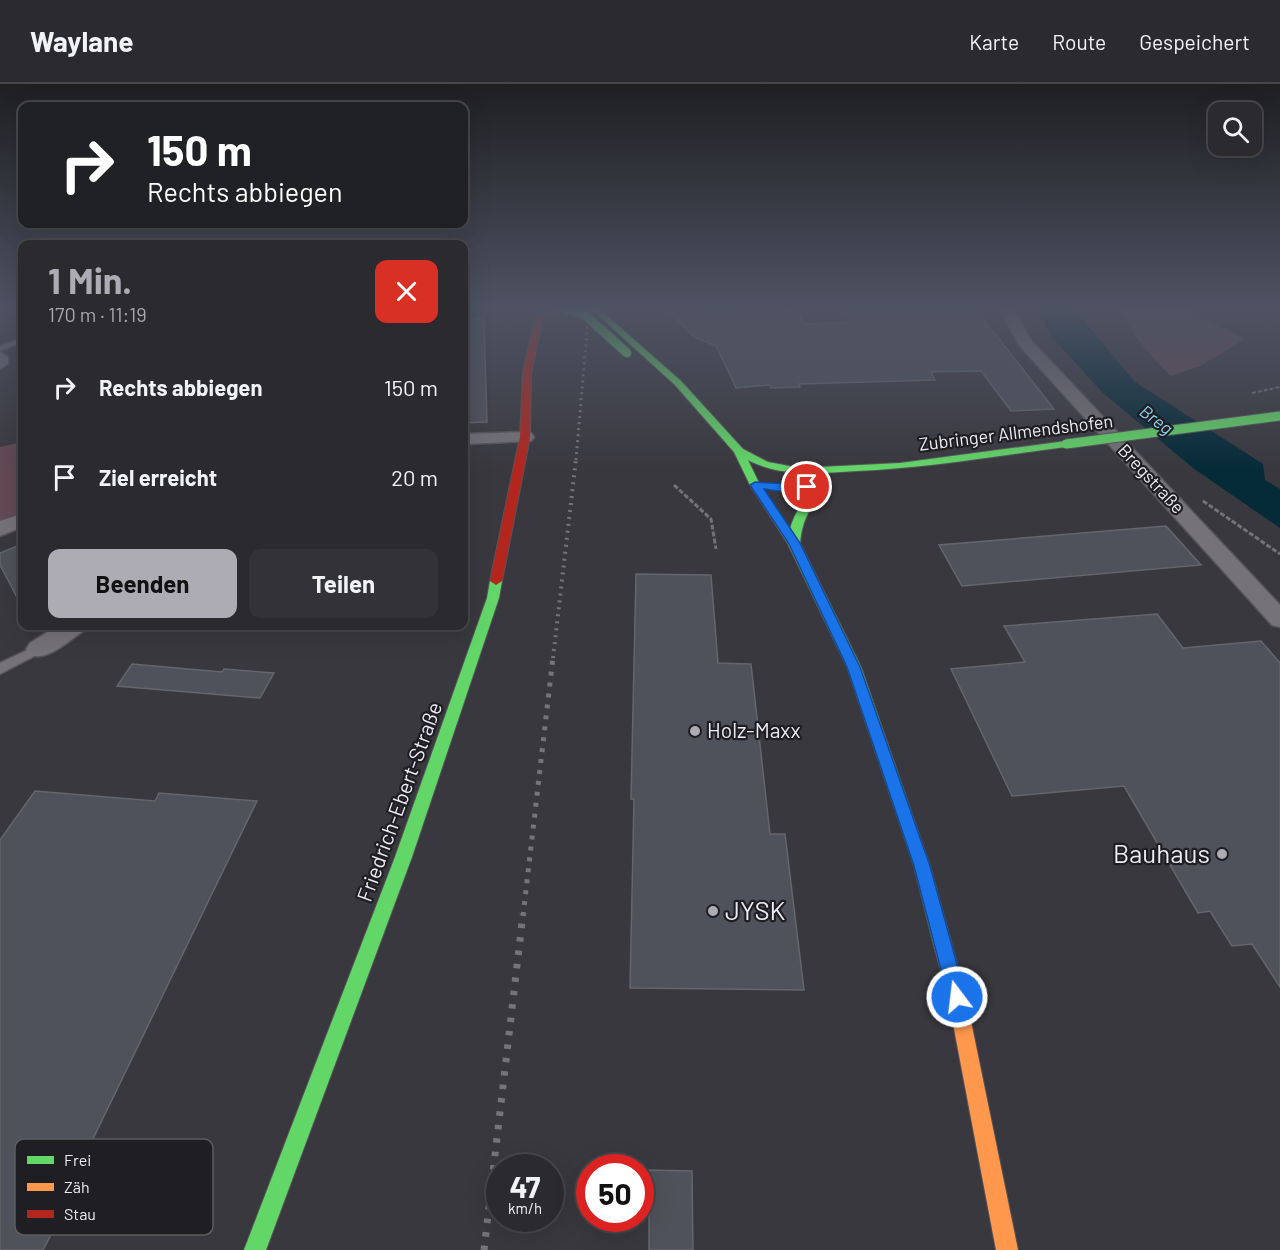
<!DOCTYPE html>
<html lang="de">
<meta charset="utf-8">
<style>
:root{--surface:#2b2a2e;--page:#333236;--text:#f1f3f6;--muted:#a6a7aa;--line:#47464a;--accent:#adacb4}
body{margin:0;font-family:Barlow,sans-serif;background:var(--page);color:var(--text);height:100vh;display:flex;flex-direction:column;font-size:22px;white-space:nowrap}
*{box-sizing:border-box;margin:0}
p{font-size:20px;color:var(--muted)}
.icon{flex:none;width:33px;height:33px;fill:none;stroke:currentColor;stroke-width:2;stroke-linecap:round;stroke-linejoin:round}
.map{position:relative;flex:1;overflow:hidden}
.panel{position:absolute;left:18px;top:156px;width:450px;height:390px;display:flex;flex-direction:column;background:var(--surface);border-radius:12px;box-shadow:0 6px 24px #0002,0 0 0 2px var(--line)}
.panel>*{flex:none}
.top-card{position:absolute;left:18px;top:18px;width:450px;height:126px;border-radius:12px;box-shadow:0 6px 24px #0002,0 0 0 2px var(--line);background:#202124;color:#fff;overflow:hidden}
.tools{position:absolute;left:1208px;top:18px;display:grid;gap:12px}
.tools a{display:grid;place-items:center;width:54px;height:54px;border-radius:12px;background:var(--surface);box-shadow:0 6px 24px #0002,0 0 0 2px var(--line);font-size:30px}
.speed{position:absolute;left:486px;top:1070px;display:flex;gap:12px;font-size:30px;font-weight:700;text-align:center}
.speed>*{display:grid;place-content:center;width:78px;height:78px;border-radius:50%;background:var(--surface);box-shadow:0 6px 24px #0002,0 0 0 2px var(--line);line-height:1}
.speed small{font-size:15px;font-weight:400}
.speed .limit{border:9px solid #d22;background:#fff;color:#111}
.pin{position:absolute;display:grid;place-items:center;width:51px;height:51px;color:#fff;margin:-26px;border:3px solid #fff;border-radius:50%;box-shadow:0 2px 6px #0007}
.me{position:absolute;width:66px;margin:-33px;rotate:345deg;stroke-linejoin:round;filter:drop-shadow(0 0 4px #0008)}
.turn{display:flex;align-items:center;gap:21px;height:126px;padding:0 30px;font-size:27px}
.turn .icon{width:78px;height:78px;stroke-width:2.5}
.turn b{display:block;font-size:42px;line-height:51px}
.round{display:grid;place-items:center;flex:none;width:63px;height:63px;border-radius:12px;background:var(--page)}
.overview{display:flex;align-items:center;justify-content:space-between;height:102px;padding:0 30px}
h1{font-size:36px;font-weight:700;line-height:45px;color:var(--accent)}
.action{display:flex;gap:12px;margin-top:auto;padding:12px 30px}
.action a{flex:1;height:69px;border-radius:12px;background:var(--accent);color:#111;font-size:24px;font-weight:700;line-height:69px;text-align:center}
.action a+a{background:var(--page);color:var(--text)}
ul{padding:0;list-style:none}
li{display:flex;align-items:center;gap:18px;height:90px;padding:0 30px}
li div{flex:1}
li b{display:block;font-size:22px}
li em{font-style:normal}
header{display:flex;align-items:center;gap:36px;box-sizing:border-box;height:84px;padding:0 30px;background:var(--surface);border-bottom:2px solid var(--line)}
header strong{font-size:28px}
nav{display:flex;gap:33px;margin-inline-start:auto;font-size:21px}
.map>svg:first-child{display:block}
.green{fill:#634954}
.water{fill:#052a38}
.building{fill:#4f525a;stroke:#64666b;stroke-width:1.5}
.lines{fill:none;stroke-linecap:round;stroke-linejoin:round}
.lane-casing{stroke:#56555a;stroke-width:3}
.street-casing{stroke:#56555a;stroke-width:3}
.fast-casing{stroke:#56555a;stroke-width:2}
.slow-casing{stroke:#56555a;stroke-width:2}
.jam-casing{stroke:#56555a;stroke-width:2}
.path-far1{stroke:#747276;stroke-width:2;stroke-dasharray:4 2;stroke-linecap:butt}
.path{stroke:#747276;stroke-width:3;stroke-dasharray:5 2;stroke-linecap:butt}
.lane{fill:#767378;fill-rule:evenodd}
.street{fill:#767378;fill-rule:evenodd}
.fast{fill:#63d668;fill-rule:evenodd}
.slow{fill:#ff974d;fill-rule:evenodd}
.jam{fill:#b3261e;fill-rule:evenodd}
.rail-far3{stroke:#76747a;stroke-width:3;stroke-dasharray:2 4;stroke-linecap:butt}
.rail-far2{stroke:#76747a;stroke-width:4;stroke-dasharray:2 5;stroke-linecap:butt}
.rail-far1{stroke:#76747a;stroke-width:5;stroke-dasharray:4 7;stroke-linecap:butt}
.rail{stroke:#76747a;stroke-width:7;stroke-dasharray:4.5 9;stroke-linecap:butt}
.fast-bridge-casing{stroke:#56555a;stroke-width:11;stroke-linecap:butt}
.fast-bridge{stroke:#63d668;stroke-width:9}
.route{fill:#1a73e8;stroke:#114b97;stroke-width:1.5}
.poi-dot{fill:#adacb4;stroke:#1e1e23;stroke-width:2}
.labels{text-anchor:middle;stroke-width:4.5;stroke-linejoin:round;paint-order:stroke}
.far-water-label{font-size:18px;font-style:italic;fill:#87ceeb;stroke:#1e1e23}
.far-street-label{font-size:18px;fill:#ecebf3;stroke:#1e1e23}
.poi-label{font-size:21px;fill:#ecebf3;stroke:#1e1e23;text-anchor:start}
.street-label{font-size:21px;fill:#ecebf3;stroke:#1e1e23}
.near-poi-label{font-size:26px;fill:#ecebf3;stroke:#1e1e23;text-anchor:end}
.key{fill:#1e1e23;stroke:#5c5c61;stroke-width:1.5}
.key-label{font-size:16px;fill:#ecebf3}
</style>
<header>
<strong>Waylane</strong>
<nav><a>Karte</a><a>Route</a><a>Gespeichert</a></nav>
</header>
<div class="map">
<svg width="1280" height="1166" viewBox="0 0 1280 1166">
<rect width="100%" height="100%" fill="#39383e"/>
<!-- green -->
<g class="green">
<path d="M1119 223H1189L1201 233 1245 255 1200 282 1171 292C1149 271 1132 250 1119 223Z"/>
<path d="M22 358V431L0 441V363Z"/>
</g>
<!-- water -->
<path class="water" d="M1037 223H1072L1135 298 1263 380 1265 396 1280 405V444L1193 384 1102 308 1050 251Z"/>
<!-- building -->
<g class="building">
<path d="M974 223 1054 325 1011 327 981 287 931 288 935 296 799 300 800 303 771 304 770 301 736 304 716 262 694 253 671 229 798 227 804 240 852 238 845 225Z"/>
<path d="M484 234 487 338 464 339V236Z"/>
<path d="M1166 442 1201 481 962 502 939 461Z"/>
<path d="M22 460V523L0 481V469Z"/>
<path d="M636 490 711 491 718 579 751 580 770 750H785L804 906 630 904 634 715H631Z"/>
<path d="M1157 530 1183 564 1261 557 1280 579V903L1252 860 1232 862 1210 827 1198 829 1124 702 1012 712 951 585 1025 578 1004 542Z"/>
<path d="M132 580 222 588 224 585 274 589 260 614 117 602Z"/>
<path d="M35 707 155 717 159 709 257 717 74 1094 90 1096 65 1148 53 1147 43 1166H0V756Z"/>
<path d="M649 1086 692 1087 693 1166H649Z"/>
</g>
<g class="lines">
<defs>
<g id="lane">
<path d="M22 254V258L0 267V262Z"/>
<path d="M38 561 44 565 42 568 0 590V579Z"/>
</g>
<g id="street">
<path d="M999 223H1013L1030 255 1280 521V543L1272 541 1018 260Z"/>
<path d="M0 268 8 273V280L0 285Z"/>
<path d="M525 348 531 349 534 353 531 357 464 360V350Z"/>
<path d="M22 430V443L0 452V437Z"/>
<path d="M57 542H85L82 548C67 558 48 577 30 571L26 565 30 559Z"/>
</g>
<g id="fast">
<path d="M589 223H597L681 297 743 365 768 378 800 384 900 379 1066 357 1071 360 1066 363C996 372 927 384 856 387 820 389 782 394 748 376L760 401 790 445C795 426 807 412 821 399H829L830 401C813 422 803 429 800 459L861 583 930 782 951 858 948 864 942 867 936 864 933 858 914 782 847 583 788 460 750 401 734 368 675 301Z"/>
<path d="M496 493 502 497 499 514 412 773 266 1166H244L395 773 487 514 490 497Z"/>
</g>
<path id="slow" d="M942 849 948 852 951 858 966 913 1018 1166H996L948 913 933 858 936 852Z"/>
<path id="jam" d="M553 223 561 224 543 235 531 289 530 353 502 497 496 501 490 497 520 353 523 289 535 234Z"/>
</defs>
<!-- lane casing -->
<use href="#lane" class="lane-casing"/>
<!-- street casing -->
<use href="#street" class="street-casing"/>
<!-- fast casing -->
<use href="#fast" class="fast-casing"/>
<!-- slow casing -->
<use href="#slow" class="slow-casing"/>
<!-- jam casing -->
<use href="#jam" class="jam-casing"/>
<!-- path-far1 -->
<path class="path-far1" d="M1252 309 1280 303"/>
<!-- path -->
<g class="path">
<path d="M674 401 711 435 716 465"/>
<path d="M1203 417 1280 470"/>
</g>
<!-- lane -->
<use href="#lane" class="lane"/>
<!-- street -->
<use href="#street" class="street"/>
<!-- fast -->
<use href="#fast" class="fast"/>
<!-- slow -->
<use href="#slow" class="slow"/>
<!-- jam -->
<use href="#jam" class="jam"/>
<!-- rail-far3 -->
<path class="rail-far3" d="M576 376 589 223"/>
<!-- rail-far2 -->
<path class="rail-far2" d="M553 574 576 375"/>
<!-- rail-far1 -->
<path class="rail-far1" d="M523 832 553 573"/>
<!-- rail -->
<path class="rail" d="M484 1166 523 830"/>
<defs>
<g id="fast-bridge">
<path d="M564 223 585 231 627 269"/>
<path d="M1066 360 1280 332"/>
</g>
</defs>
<!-- fast-bridge casing -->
<use href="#fast-bridge" class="fast-bridge-casing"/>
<!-- fast-bridge -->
<use href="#fast-bridge" class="fast-bridge"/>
</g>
<!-- sky -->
<linearGradient id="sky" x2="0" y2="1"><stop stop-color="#1f1f22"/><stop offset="0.58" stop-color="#4e5363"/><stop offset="1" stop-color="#4e5363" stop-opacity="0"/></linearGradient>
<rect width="1280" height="386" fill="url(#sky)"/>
<!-- route -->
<path class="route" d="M755 398C765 399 809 400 813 403 801 412 778 407 764 405L800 459 860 583 930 782 966 913 964 919 957 922 950 919 948 913 914 782 847 583 789 460 750 401Z"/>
<!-- markers -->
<g class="poi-dot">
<circle cx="695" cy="647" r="6"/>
<circle cx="1222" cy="770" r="6"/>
<circle cx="713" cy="827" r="6"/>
</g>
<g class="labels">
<!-- far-water labels -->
<g class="far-water-label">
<text transform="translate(1156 336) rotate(37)" y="6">Breg</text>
</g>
<!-- far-street labels -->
<g class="far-street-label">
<text transform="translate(1016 349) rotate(-7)" y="6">Zubringer Allmendshofen</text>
<text transform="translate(1151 395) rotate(47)" y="6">Bregstraße</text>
</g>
<!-- poi labels -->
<g class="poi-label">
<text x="707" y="654">Holz-Maxx</text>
</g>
<!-- street labels -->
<g class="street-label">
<text transform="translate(400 718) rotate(-70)" y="7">Friedrich-Ebert-Straße</text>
</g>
<!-- near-poi labels -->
<g class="near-poi-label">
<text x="1210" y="779">Bauhaus</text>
<text x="725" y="836" text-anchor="start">JYSK</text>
</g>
</g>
<!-- legend -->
<rect x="15" y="1055" width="198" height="96" rx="9" class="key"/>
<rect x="27" y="1072" width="27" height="8" fill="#63d668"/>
<rect x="27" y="1099" width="27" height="8" fill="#ff974d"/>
<rect x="27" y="1126" width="27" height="8" fill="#b3261e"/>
<g class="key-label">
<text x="64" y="1082">Frei</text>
<text x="64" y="1109">Zäh</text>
<text x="64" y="1136">Stau</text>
</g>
</svg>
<div class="tools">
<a><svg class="icon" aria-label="search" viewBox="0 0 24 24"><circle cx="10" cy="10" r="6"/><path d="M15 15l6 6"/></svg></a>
</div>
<div class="speed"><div>47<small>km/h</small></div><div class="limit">50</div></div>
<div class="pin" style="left:807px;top:403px;background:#d93025"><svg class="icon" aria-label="arrive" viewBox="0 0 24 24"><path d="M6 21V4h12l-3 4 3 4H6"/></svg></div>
<svg class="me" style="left:957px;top:913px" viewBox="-20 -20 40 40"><circle r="17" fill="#1a73e8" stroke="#fff" stroke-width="3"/><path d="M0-11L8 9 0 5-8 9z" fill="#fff"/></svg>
<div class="top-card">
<div class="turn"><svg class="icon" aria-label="right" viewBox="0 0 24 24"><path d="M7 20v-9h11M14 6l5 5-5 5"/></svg><div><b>150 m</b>Rechts abbiegen</div></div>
</div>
<section class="panel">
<div class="overview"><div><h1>1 Min.</h1><p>170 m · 11:19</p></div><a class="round" style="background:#d93025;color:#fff"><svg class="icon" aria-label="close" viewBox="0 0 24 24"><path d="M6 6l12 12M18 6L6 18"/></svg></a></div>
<ul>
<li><svg class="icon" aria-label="right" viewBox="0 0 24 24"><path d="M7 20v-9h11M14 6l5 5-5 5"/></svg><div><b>Rechts abbiegen</b></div><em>150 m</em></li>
<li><svg class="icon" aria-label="arrive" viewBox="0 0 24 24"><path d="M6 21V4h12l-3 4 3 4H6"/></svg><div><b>Ziel erreicht</b></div><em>20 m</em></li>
</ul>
<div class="action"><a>Beenden</a><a>Teilen</a></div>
</section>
</div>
